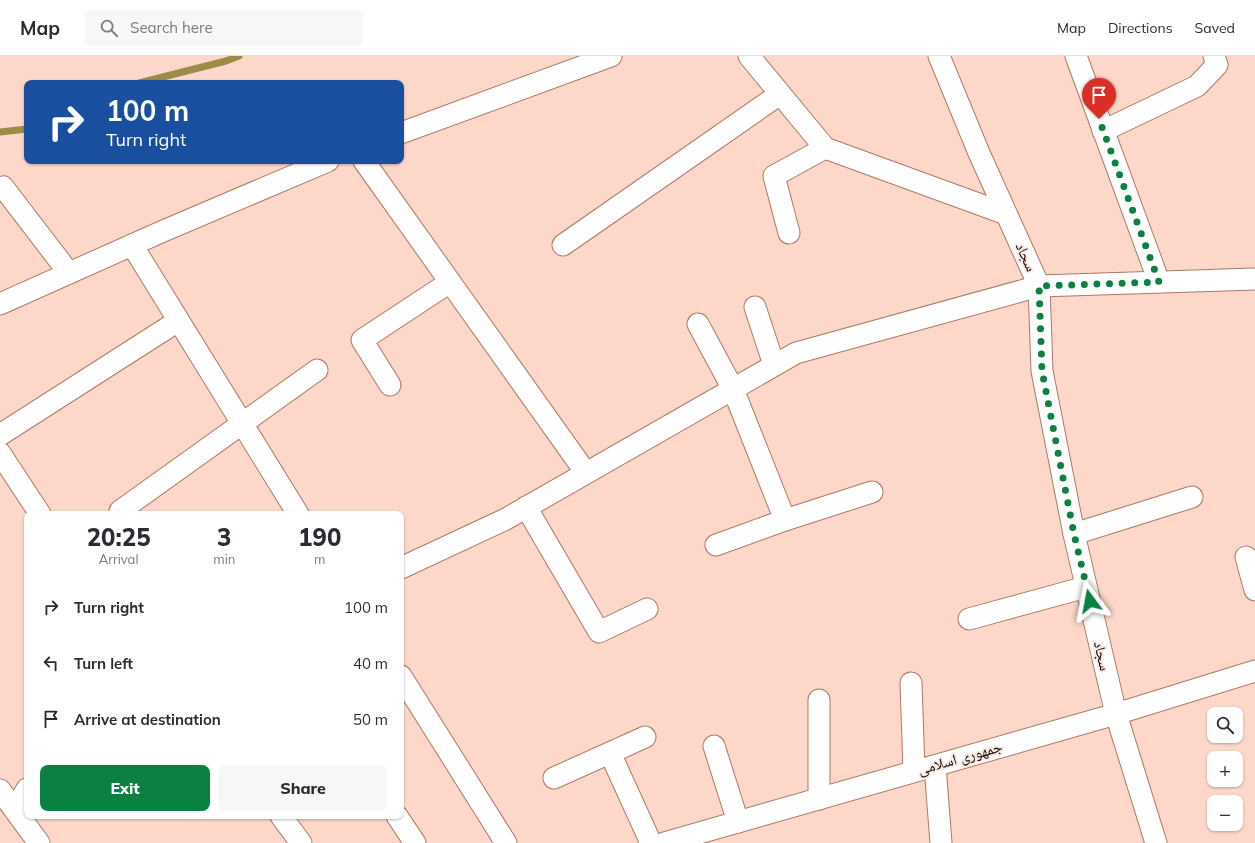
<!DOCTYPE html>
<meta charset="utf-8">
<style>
:root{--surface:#fff;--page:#f7f7f7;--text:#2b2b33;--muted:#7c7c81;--line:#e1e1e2;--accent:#0b8043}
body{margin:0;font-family:Mulish,"Noto Naskh Arabic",sans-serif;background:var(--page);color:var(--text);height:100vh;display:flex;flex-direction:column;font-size:15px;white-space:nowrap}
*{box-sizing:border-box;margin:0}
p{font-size:13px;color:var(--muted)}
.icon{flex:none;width:22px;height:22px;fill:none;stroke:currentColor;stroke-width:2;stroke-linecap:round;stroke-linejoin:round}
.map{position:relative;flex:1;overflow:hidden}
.panel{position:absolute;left:24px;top:455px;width:380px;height:308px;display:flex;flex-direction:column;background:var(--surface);border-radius:8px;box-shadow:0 1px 3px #0004}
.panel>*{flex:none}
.guide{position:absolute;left:24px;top:24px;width:380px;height:84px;border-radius:8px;box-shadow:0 1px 3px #0004;background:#1a4fa0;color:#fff;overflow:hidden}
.controls{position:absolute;left:1207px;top:651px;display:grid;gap:8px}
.controls a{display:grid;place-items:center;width:36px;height:36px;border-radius:8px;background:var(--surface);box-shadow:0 1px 3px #0004;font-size:20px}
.pin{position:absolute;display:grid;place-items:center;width:34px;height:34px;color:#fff;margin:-41px -17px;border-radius:50% 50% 50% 0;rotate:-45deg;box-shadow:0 0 4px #0007}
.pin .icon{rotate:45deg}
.me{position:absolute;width:44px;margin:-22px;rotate:347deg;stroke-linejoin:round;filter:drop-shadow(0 0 3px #0008)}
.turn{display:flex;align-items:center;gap:14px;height:84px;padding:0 16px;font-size:18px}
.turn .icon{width:52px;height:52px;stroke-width:2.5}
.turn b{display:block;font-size:28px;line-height:34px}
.eta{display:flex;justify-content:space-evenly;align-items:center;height:68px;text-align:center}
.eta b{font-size:24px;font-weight:800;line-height:28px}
.button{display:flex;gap:8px;margin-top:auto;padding:8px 16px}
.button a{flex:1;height:46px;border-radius:8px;background:var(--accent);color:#fff;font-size:16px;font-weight:800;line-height:46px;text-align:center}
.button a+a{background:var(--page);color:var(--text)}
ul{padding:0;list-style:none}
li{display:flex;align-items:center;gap:12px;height:56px;padding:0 16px}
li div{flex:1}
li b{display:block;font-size:15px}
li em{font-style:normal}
header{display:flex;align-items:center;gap:24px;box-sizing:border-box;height:56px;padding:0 20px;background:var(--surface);border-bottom:1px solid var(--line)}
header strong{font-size:19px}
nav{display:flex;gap:22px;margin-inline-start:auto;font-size:14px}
.search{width:280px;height:36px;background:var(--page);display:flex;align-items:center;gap:10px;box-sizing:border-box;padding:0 14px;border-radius:8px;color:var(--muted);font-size:15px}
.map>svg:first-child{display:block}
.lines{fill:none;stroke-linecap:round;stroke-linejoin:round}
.stream{stroke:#9c8c45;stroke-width:7}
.minor-casing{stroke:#af7965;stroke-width:23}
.minor{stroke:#fff;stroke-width:21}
.route{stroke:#0b8043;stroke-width:7;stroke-dasharray:0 12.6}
.labels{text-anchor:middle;stroke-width:4;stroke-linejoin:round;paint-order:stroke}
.street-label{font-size:15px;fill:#1a0703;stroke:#f7eae6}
</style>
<header>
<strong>Map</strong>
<div class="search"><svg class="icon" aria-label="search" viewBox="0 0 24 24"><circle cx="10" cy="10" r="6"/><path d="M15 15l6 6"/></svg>Search here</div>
<nav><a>Map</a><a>Directions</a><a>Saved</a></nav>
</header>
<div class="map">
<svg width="1255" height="787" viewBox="0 0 1255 787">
<rect width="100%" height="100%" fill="#fcd7ca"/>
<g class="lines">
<!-- stream -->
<g class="stream">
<path d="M139 27 226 5 239 0"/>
<path d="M0 76 27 73"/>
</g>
<defs>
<g id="minor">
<path d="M749 0 825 92 1006 158"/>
<path d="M939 0 979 97 1039 230 1042 315 1074 478 1116 658 1156 787"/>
<path d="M1076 0 1159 226"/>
<path d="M1103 75 1197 30 1217 9 1214 0"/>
<path d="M401 77 611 0"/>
<path d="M364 105 586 417"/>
<path d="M0 132 3 131 69 217"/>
<path d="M789 177 774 120 825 92"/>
<path d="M132 189 298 458"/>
<path d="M563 189 780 38"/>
<path d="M0 248 161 176 328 105"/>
<path d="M755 251 774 309"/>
<path d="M698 268 733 333 785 464"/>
<path d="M390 329 362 284 450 226"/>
<path d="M0 379 178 265"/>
<path d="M0 397 40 458"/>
<path d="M526 451 599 576 647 553"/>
<path d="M120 455 317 314"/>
<path d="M1074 478 1192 441"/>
<path d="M716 489 785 464 872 436"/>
<path d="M1246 501 1255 534"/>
<path d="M401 512 506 463 796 297 1039 230 1255 223"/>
<path d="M969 563 1086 531"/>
<path d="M401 620 506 787"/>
<path d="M911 627 914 715"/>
<path d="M714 690 738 766"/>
<path d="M610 697 651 787"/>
<path d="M935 710 941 787"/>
<path d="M554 722 645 681"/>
<path d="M0 734 39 787"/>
<path d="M819 743V644"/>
<path d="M15 754 27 733"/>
<path d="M281 760 301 787"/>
<path d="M397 760 415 787"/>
<path d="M664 787 1116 658 1255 615"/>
</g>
</defs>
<!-- minor casing -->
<use href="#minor" class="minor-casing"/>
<!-- minor -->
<use href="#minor" class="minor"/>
</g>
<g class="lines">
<!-- route -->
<path class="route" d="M1090 545 1074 478 1042 315 1039 230 1159 226 1099 63"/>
</g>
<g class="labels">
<!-- street labels -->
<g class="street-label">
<text transform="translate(1026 201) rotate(65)" y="5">سجاد</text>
<text transform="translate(1102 600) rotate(77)" y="5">سجاد</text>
<text transform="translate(960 702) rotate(-16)" y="5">جمهوری اسلامی</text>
</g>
</g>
</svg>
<div class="controls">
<a><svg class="icon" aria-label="search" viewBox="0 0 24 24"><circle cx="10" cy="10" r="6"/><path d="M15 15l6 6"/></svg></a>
<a>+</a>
<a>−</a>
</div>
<div class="pin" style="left:1099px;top:63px;background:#d93025"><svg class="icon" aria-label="arrive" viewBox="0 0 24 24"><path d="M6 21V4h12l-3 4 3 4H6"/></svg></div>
<svg class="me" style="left:1090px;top:545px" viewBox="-20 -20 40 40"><path d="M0-17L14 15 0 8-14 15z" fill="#0b8043" stroke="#fff" stroke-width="4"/></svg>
<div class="guide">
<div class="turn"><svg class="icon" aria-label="right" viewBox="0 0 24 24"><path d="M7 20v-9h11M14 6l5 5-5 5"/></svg><div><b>100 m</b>Turn right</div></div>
</div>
<section class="panel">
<div class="eta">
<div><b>20:25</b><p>Arrival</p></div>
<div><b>3</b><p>min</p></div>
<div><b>190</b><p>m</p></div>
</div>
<ul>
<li><svg class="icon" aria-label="right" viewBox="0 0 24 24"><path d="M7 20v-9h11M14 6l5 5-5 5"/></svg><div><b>Turn right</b></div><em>100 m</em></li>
<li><svg class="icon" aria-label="left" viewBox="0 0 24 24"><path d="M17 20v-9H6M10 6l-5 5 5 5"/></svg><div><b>Turn left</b></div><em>40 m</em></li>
<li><svg class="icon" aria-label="arrive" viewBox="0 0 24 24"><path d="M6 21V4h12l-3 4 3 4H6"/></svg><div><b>Arrive at destination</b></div><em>50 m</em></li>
</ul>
<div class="button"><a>Exit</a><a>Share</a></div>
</section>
</div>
